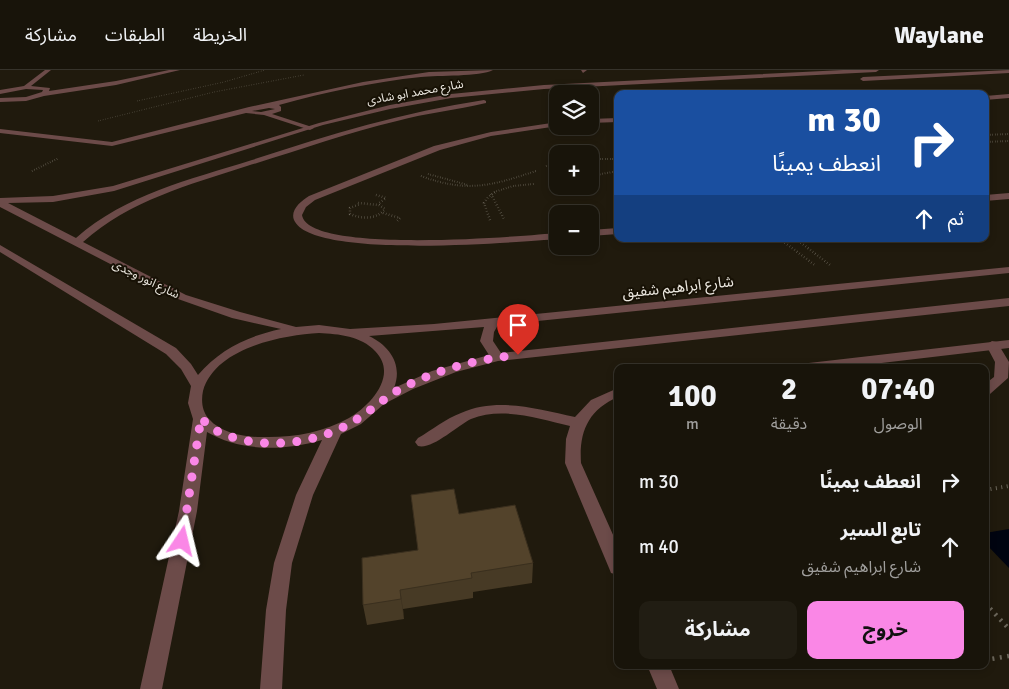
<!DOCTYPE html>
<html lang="ar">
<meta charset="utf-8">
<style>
:root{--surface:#18140a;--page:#211d13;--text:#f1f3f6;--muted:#9f9e9c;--line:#36332b;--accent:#fa87e6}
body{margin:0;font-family:Signika,"Noto Sans Arabic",sans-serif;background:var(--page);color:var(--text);direction:rtl;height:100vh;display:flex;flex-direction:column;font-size:19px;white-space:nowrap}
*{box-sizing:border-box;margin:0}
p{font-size:16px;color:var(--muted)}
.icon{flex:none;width:28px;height:28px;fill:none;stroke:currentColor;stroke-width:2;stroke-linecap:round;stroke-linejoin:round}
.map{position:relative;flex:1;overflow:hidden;direction:ltr}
.side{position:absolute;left:614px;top:294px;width:375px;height:305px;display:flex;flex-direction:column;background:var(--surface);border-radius:10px;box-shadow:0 2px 8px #0003,0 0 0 1px var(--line);direction:rtl}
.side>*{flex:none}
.banner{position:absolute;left:614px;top:20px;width:375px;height:152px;border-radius:10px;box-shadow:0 2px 8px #0003,0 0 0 1px var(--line);direction:rtl;background:#1a4fa0;color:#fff;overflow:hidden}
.buttons{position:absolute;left:549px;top:15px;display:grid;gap:10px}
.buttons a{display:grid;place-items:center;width:50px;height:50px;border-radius:10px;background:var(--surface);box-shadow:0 2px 8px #0003,0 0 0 1px var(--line);font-size:25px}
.pin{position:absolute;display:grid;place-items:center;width:42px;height:42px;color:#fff;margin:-51px -21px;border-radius:50% 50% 50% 0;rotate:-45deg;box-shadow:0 0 5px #0007}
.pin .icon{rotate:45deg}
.me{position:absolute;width:55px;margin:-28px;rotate:10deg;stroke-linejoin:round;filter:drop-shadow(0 0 4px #0008)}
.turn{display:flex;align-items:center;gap:18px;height:105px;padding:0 25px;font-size:22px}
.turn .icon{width:65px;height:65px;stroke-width:2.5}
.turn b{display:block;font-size:35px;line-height:42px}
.then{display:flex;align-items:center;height:48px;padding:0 25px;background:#0003;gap:10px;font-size:19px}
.eta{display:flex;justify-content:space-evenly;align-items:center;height:85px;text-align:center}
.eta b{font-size:30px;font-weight:700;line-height:35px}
.primary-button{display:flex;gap:10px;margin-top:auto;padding:10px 25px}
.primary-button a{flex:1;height:58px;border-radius:10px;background:var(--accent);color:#111;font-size:20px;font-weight:700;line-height:58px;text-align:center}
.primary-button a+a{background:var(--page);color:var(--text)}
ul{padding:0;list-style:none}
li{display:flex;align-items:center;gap:15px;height:65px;padding:0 25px}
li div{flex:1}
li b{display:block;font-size:19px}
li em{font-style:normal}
header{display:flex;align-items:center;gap:30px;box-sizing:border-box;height:70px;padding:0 25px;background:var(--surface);border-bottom:1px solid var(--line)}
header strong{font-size:24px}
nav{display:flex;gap:28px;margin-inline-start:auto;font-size:18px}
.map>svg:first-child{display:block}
.water{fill:#000410}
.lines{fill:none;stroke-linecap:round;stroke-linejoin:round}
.path-far4{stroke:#6b665a;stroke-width:1;stroke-dasharray:0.5 2;stroke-linecap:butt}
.path-far3{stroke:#6b665a;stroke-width:2;stroke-dasharray:0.5 2;stroke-linecap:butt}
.path-far2{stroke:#6b665a;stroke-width:2.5;stroke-dasharray:0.5 2.5;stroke-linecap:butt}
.path-far1{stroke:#6b665a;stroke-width:4;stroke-dasharray:1 4.5;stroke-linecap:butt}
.path{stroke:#6b665a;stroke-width:4.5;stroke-dasharray:2 5.5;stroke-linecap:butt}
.service{fill:#6c4b49;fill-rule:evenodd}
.minor{fill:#6c4b49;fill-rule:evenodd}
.tertiary{fill:#6c4b49;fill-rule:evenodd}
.wall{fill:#473a25}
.shaded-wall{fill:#3a2f1e}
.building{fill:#53432b;stroke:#3a2f1e}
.route{stroke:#fa87e6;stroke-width:9;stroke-dasharray:0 16.2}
.labels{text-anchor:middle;stroke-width:4;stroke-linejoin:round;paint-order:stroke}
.far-street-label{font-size:12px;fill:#ece8e0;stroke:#171105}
.street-label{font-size:15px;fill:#ece8e0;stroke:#171105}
</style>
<header>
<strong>Waylane</strong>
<nav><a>الخريطة</a><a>الطبقات</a><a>مشاركة</a></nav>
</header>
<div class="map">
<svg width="1009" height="619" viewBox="0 0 1009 619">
<rect width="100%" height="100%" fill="#201a0d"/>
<!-- water -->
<path class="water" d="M1009 459V498L985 473V463Z"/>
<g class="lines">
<!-- path-far4 -->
<g class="path-far4">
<path d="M137 31 224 12 265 0"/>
<path d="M98 51 214 22 304 5"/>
</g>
<!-- path-far3 -->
<g class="path-far3">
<path d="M985 65 1009 64"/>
<path d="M985 72 1009 71"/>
<path d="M590 89H618"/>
<path d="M546 96 558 93"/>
<path d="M32 101 59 88"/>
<path d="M428 104 468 115"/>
<path d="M421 106C467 123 491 116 536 101"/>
<path d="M590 106 618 101"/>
<path d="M494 122 513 116 534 114"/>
</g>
<!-- path-far2 -->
<g class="path-far2">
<path d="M491 124 504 149"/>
<path d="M376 125 386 128 378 134"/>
<path d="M358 133 379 135 385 139C376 150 362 149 350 144V138L360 134"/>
<path d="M383 143 400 148 397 151"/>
<path d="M490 150 484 133 488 127 497 121"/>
<path d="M780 169 816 196"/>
<path d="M796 169 830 195"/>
</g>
<!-- path-far1 -->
<path class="path-far1" d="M985 420 1009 416"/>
<!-- path -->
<g class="path">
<path d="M985 533 1009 559"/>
<path d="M985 590 1009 586"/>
</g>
<!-- service -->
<g class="service">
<path d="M581 0H587L583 3Z"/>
<path d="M992 271 997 272 1009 292 1008 308 990 324 985 325V314L994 307 995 292 986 275Z"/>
</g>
<!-- minor -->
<g class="minor">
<path d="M45 0H51L31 16 50 18 49 21 116 11 169 0H180L116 15 44 26 26 31 0 32V28L26 27 42 22 43 20 26 19 0 24V20L24 16Z"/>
<path d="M493 0C480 7 438 5 421 7 373 12 326 22 279 35L281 37V41L272 44 312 57 314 58 310 60 264 45 246 43 112 76 0 63V59L112 72 249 37 363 12 429 2ZM269 38 275 39 261 42 252 41Z"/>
<path d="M647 19 654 24H647L644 21Z"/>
<path d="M625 20 630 24H623L622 22Z"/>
<path d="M1009 24V28L985 30V26Z"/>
<path d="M618 48V52L590 53V49Z"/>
<path d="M558 52V56L491 66 440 80 315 130 306 137 302 145C308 185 523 166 558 163V169C517 172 311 190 294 150 290 140 301 131 309 126L434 76 491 62Z"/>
<path d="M1009 123V129L985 131V125Z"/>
<path d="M618 158V164L590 166V160Z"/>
<path d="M1009 270V278L839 298H794L800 294Z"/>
<path d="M618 318V327C588 340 579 362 581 393L618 476V505L611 503 609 498 565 393 566 369 570 356C540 349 502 336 471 349 457 356 432 380 418 376L415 372 418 368C432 360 445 349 461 343 498 327 537 339 575 347L591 330Z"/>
<path d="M647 595H669L679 619H657Z"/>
</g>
<!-- tertiary -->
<g class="tertiary">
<path d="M843 0H879L876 2 544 19 451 28 390 39 323 55 114 121 53 132 8 133 76 168C126 124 189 110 252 90 328 65 404 42 484 30L486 31V33C456 40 426 43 397 51 346 63 297 81 247 96 189 115 130 130 83 172L186 225 240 242 296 257 319 255 350 259 434 254 1009 197V203L498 255 494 262 493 271 501 283 1009 228V236L498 291 456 302 413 319 384 334 361 354 341 364 313 425 292 493 286 540 282 619H260L266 540 274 493 296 425 322 370C285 381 241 382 207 362L197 441 162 619H140L179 441 193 349 188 333 191 316 181 299 166 284 0 182V175L176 278 191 294 198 305C220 279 248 266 281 259L232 248 178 229 0 137V128L53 126 113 116 319 53 390 35 451 24 544 15ZM484 257 480 271 489 285 432 301 394 318C403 295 390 276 369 266ZM319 263C339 264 361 266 375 281 399 305 370 336 349 348 322 363 292 368 261 367 244 367 221 363 209 349 202 341 201 331 203 321 215 278 282 265 319 263Z"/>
<path d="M1009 0V3L863 11 860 9 863 7Z"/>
</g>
</g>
<!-- wall -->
<path class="wall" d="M411 425 459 444 533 493 532 513 473 522V528L403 539 404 549 367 555 363 535 418 480Z"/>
<!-- shaded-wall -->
<path class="shaded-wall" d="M400 520 403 539 404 549 401 529Z"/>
<!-- building -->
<path class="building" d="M454 419 459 444 515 435 533 493 471 503 472 508 400 520 401 529 363 535 362 488 418 480 411 425Z"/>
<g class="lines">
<!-- route -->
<path class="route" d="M182 471 201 348C206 353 212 359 219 362 260 381 316 375 354 351 373 340 388 324 408 315 442 298 479 289 518 285"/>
</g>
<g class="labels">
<!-- far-street labels -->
<g class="far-street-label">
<text transform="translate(415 22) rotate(-10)" y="4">شارع محمد ابو شادى</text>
<text transform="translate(146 209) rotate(26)" y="4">شارع انور وجدى</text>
</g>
<!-- street labels -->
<g class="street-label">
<text transform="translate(678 217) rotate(-6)" y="5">شارع ابراهيم شفيق</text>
</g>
</g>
</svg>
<div class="buttons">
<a><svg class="icon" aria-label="layers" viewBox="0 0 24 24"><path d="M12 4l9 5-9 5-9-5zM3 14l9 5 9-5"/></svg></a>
<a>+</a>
<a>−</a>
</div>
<div class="pin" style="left:518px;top:285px;background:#d93025"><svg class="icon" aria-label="arrive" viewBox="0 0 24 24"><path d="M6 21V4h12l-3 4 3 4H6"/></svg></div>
<svg class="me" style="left:182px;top:471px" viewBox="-20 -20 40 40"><path d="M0-17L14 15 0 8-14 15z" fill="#fa87e6" stroke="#fff" stroke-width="4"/></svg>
<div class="banner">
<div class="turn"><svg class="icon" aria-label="right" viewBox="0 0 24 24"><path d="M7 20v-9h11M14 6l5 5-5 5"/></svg><div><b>30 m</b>انعطف يمينًا</div></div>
<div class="then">ثم<svg class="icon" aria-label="ahead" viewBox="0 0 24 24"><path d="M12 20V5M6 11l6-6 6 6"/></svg></div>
</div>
<section class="side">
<div class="eta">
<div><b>07:40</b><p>الوصول</p></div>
<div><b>2</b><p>دقيقة</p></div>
<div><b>100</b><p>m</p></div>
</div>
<ul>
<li><svg class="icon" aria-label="right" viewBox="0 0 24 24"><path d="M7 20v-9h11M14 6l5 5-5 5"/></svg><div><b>انعطف يمينًا</b></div><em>30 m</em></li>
<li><svg class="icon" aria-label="ahead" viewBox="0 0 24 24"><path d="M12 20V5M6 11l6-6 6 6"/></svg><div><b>تابع السير</b><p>شارع ابراهيم شفيق</p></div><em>40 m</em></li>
</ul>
<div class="primary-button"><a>خروج</a><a>مشاركة</a></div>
</section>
</div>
